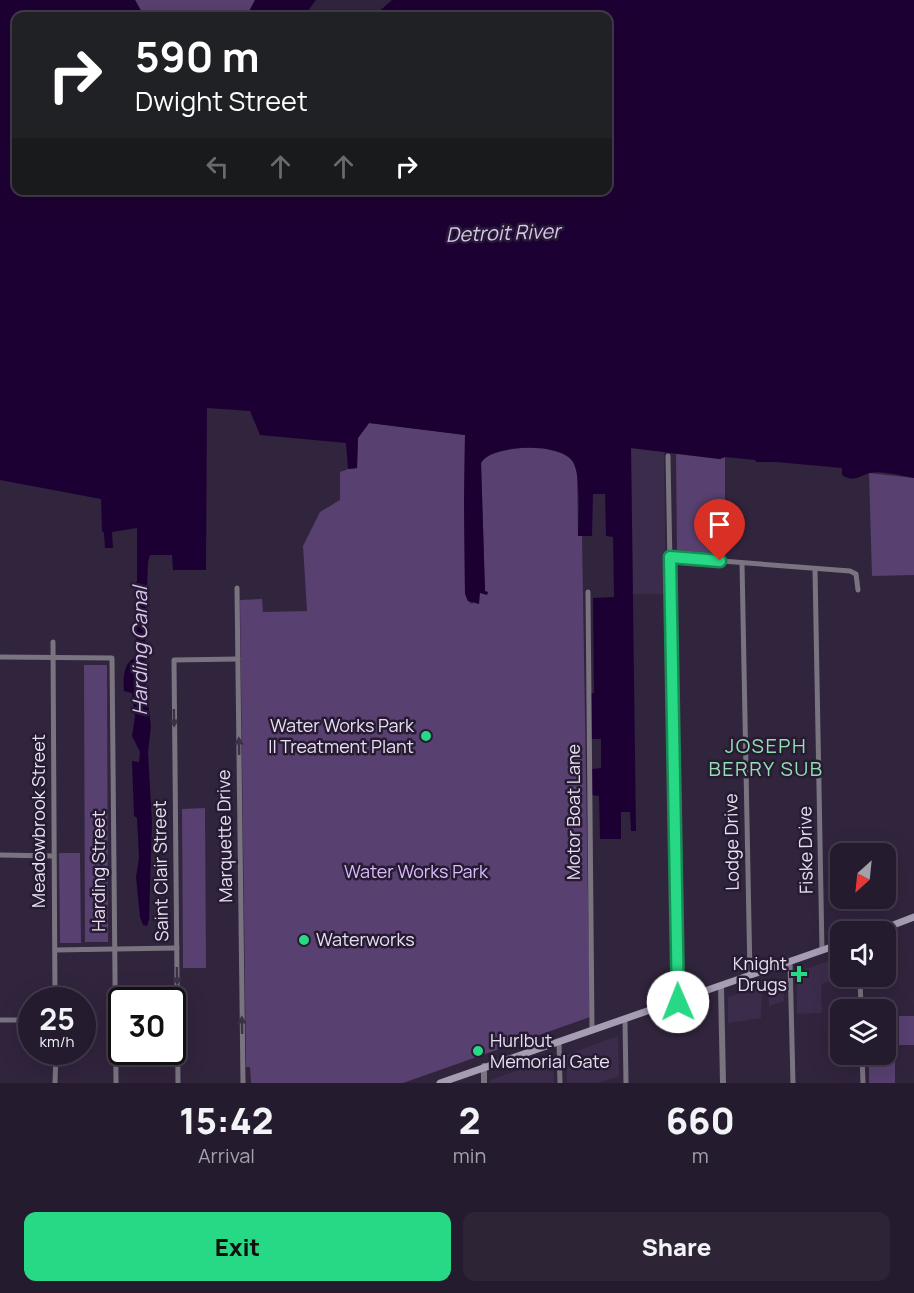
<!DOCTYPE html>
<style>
:root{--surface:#251b2e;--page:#2d2436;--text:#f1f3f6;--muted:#a3a1aa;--line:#42394a;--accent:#27d885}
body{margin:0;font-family:Manrope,sans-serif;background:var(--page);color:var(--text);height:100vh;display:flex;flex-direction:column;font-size:22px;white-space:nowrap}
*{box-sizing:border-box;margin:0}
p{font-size:20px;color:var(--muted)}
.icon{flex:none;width:33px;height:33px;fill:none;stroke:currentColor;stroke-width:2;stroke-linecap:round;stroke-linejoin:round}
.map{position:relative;height:1083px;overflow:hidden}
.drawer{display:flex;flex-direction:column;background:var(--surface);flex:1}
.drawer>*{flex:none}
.guide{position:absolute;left:12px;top:12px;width:600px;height:183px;border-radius:12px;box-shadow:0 6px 24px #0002,0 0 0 2px var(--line);background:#202124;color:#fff;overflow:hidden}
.needle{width:39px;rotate:207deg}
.fabs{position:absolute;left:830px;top:843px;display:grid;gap:12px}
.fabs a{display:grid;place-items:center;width:66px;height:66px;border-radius:12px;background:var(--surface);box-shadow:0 6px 24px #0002,0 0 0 2px var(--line);font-size:30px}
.speed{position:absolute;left:18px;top:987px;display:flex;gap:12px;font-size:30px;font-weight:700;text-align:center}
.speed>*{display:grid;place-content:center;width:78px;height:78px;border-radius:50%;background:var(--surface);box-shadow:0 6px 24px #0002,0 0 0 2px var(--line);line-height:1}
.speed small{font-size:15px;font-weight:400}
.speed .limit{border:3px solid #111;border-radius:9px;background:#fff;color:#111}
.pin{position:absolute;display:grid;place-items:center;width:51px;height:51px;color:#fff;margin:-62px -26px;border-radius:50% 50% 50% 0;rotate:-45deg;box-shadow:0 0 6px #0007}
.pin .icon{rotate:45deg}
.me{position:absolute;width:66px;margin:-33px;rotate:359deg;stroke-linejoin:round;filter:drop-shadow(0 0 4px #0008)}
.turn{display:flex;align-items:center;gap:21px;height:126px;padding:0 24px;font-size:27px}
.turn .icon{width:78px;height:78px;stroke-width:2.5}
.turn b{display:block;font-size:42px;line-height:51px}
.lanes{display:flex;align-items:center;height:57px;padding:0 24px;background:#0003;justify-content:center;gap:30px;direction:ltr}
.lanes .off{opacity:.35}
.eta{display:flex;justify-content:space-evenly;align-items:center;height:102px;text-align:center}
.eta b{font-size:36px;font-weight:800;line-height:42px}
.action{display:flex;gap:12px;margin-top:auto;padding:12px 24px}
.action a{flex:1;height:69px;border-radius:12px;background:var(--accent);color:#111;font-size:24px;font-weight:800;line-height:69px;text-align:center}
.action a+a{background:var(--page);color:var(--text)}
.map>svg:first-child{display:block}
.built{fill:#3b2c4b}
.green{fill:#584070}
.water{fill:#1d0033}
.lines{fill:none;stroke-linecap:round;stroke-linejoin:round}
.minor{stroke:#7a7481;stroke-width:5}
.tertiary{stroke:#7a7481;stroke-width:6}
.secondary{stroke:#a79db3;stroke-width:7}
.oneway{fill:#3c3146}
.route-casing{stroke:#198c56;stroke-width:15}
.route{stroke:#27d885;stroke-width:10}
.poi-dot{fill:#27d885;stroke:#271b33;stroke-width:2}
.labels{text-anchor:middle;stroke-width:5;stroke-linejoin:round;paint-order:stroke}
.poi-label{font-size:18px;fill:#e7e0f0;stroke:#271b33;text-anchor:end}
.street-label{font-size:18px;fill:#e7e0f0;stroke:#271b33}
.park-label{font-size:18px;fill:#dabcfc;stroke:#271b33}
.water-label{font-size:20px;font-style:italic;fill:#d9c5f0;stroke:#271b33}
.neighbourhood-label{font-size:20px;letter-spacing:1.5px;fill:#93dfb0;stroke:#271b33}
</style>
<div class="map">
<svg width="914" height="1083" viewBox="0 0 914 1083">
<rect width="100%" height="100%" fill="#31243d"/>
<!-- built -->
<g class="built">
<path d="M631 448 664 452 666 594H633Z"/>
<path d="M889 938 890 982H866V977L885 976V940Z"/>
<path d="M840 957V976L843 977 821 984 822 1013 797 1014V972Z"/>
<path d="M784 977V1001L769 1006 768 983Z"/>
<path d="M762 985 761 1018 728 1023V997Z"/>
<path d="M618 1036 619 1076 598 1083H567L566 1055Z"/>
<path d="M553 1058 554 1083H490V1080Z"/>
</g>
<!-- green -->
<g class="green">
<path d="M135 0H255L246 16H144Z"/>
<path d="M369 423 465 435 464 502 465 594 468 601 472 604 480 592 485 591 481 463C489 448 536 445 553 449 560 451 568 456 573 461L577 472 578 535 582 536 590 1017 403 1083H251L250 1067H246L240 600 262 599 263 612 307 611 303 546 320 512 340 500V472L348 469 357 468 358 438Z"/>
<path d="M676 454 720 459 725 457V554L677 550Z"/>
<path d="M869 473 914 478V575L872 576Z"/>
<path d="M84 665H107L108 942H85Z"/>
<path d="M205 808 206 968H183L182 809Z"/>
<path d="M59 853H80L81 943H60Z"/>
<rect x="899" y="1016" width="15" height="29"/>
<path d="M885 1029H895V1083H869V1055L885 1054Z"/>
</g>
<!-- water -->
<g class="water">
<path d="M0 0H135L144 16H16V190H608V16H374L392 0H914V478C903 476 880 470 870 473 859 476 854 483 842 475V468L776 462H756L755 460 725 457 720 459 631 448 636 831H631L630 812H621V839H600L599 796 591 795V769L601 768V739H590L589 693H594L593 598 614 597 613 537 606 536 605 494H593L592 536H578C578 520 581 474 573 462 561 442 490 444 481 463L485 591 488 592 487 595 480 593 479 604 468 601 465 594 464 502 465 435 369 423 358 438 357 468 348 469 346 443 260 435 250 411 207 408 206 570H173L172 555H150L148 562 144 672 151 726 148 752 152 823 149 920 147 926 143 925 140 917 136 877 139 858 137 818 134 816 132 761 139 762 140 752 132 736 135 717 132 693 124 691C123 678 123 663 136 657L137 587 133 588 137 581V528L112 532 113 548H105L104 533 102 531 101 499 0 480Z"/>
<path d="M255 0H316L304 16H247Z"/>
</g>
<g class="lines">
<!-- minor -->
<g class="minor">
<path d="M668 456 678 1002"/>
<path d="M670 557 850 571 856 574 858 590"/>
<path d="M742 563 750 976"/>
<path d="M815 569 822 951"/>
<path d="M237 588 243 1083"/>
<path d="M588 592 592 1031"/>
<path d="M53 642 55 1000"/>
<path d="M0 657 112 658 116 1083"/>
<path d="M0 855 54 856"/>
<path d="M55 950 177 948"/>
<path d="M790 962 793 1083"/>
<path d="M860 976 861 1010"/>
<path d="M0 1020H32"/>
<path d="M625 1021 626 1083"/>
<path d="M559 1043 560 1083"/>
<path d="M862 1054 863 1083"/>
<path d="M55 1083 56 1052"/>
<path d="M178 1083 174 660 238 659"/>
</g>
<!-- tertiary -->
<g class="tertiary">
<path d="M721 987 723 1083"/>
<path d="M484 1066V1083"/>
</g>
<!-- secondary -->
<g class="secondary">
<path d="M875 932 914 917"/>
<path d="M440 1083 840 944"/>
</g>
</g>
<!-- one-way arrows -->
<defs><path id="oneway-solid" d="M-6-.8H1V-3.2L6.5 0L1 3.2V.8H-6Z" transform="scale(1.5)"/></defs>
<g class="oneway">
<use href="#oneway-solid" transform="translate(174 718) rotate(89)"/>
<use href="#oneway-solid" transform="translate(239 746) rotate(-91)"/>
<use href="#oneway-solid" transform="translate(177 976) rotate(89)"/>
<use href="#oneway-solid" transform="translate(242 1025) rotate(-91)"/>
</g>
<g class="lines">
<defs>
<path id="route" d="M678 1002 670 557 720 561"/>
</defs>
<!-- route casing -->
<use href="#route" class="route-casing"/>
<!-- route -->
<use href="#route" class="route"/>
</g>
<!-- markers -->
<g class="poi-dot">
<circle cx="426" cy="736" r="6"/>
<circle cx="304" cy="940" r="6"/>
<path d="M796 965h6v6h6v6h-6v6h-6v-6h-6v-6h6z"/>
<circle cx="478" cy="1051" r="6"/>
</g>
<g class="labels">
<!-- poi labels -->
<g class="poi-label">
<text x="414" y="732">Water Works Park<tspan x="414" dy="21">II Treatment Plant</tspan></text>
<text x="316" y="946" text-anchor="start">Waterworks</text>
<text x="787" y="970">Knight<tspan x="787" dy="21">Drugs</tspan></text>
<text x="490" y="1047" text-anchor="start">Hurlbut<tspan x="490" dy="21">Memorial Gate</tspan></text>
</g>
<!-- street labels -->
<g class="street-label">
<text transform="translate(574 812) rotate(-90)" y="6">Motor Boat Lane</text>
<text transform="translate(39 821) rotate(-90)" y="6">Meadowbrook Street</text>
<text transform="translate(225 836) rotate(-91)" y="6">Marquette Drive</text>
<text transform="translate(732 842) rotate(-91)" y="6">Lodge Drive</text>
<text transform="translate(806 850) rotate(-91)" y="6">Fiske Drive</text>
<text transform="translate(99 871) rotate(-90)" y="6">Harding Street</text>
<text transform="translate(161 871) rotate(-91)" y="6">Saint Clair Street</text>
</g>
<!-- park labels -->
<g class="park-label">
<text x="416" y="878">Water Works Park</text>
</g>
<!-- water labels -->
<g class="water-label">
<text transform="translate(503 233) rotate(-2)" y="7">Detroit River</text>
<text transform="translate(140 651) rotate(-90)" y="7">Harding Canal</text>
</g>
<!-- neighbourhood labels -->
<g class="neighbourhood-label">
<text x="766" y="753">JOSEPH<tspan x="766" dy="23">BERRY SUB</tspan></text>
</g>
</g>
</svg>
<div class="fabs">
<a><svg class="needle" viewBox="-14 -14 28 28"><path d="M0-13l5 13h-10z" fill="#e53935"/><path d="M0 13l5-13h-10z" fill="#a3a1aa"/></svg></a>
<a><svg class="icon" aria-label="sound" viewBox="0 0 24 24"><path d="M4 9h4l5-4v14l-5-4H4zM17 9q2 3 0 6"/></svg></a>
<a><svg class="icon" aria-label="layers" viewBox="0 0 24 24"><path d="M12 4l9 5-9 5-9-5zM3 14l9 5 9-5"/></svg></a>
</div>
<div class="speed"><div>25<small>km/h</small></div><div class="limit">30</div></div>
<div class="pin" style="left:720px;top:561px;background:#d93025"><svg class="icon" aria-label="arrive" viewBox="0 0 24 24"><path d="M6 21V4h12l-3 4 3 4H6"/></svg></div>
<svg class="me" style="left:678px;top:1002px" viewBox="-20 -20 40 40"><circle r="19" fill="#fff"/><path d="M0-13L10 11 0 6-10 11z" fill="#27d885"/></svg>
<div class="guide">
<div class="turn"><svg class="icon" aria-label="right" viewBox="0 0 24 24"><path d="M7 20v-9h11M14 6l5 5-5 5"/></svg><div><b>590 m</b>Dwight Street</div></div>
<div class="lanes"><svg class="icon off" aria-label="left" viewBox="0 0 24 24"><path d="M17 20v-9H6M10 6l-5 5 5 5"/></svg><svg class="icon off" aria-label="ahead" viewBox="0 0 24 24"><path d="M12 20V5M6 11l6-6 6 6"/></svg><svg class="icon off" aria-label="ahead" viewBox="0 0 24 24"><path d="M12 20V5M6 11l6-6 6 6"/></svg><svg class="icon" aria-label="right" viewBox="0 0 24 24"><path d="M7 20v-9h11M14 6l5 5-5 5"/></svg></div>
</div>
</div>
<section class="drawer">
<div class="eta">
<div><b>15:42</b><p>Arrival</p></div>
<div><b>2</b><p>min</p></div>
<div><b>660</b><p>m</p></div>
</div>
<div class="action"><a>Exit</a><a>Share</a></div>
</section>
